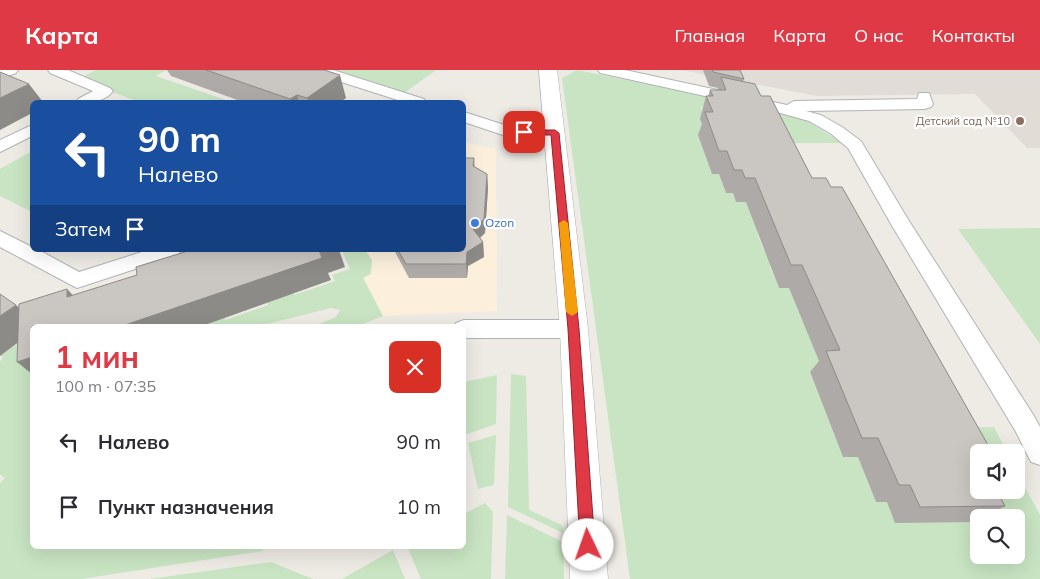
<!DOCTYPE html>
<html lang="ru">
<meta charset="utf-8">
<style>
:root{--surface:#fff;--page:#f2f2f3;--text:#2b2b33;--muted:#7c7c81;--accent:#e03946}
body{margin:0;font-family:Mulish,sans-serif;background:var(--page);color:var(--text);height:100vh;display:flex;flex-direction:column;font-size:19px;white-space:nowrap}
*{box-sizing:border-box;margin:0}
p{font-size:16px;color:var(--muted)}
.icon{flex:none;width:28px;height:28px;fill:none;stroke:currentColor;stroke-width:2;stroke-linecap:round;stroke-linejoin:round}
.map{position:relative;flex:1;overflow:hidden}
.side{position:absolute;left:30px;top:254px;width:436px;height:225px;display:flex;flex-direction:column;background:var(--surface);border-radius:8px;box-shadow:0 5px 20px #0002}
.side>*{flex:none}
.hud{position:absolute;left:30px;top:30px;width:436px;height:152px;border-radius:8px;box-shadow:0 5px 20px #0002;background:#1a4fa0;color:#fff;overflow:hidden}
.fabs{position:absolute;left:970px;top:374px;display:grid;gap:10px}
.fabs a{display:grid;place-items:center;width:55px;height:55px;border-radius:8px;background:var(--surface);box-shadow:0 5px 20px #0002;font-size:25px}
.pin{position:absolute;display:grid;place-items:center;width:42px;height:42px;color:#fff;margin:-21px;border-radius:10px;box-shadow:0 2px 8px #0006}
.me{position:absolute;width:55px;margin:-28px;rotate:357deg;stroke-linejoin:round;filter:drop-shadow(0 0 4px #0008)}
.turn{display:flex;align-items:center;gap:18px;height:105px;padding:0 25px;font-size:22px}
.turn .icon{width:65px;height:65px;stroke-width:2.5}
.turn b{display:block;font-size:35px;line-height:42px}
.then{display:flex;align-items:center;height:48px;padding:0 25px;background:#0003;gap:10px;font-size:19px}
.round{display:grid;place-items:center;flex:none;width:52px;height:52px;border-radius:8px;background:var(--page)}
.head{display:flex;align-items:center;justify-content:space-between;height:85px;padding:0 25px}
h1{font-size:30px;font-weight:700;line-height:38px;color:var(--accent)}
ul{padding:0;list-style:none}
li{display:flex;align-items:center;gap:15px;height:65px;padding:0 25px}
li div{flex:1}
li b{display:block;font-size:19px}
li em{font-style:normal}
header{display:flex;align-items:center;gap:30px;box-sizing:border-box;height:70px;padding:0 25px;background:var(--accent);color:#fff}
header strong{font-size:24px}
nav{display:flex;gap:28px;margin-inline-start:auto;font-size:18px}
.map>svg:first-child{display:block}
.commercial{fill:#fcefdc}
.education{fill:#e1dcd6}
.green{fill:#c8e4c2;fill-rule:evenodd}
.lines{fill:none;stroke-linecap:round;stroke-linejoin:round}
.lane-casing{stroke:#b0b3b6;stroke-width:2}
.street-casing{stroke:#b0b3b6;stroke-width:1}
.lane{fill:#fff;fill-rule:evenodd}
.street{fill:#fff;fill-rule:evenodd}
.wall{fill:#aeaaa7}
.shaded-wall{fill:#8d8b88}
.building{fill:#cac6c2;stroke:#8d8b88}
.route{fill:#e03946;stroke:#92252e}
.slow{fill:#f59e0b}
.education-dot{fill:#8d6e63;stroke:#fff;stroke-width:2}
.shop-dot{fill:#3f7fe0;stroke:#fff;stroke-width:2}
.labels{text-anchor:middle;stroke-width:4.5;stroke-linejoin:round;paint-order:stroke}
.far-education-label{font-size:11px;fill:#785e54;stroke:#fff;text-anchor:end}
.shop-label{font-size:12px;fill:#366cbe;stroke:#fff;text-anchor:start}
</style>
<header>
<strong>Карта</strong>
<nav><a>Главная</a><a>Карта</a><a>О нас</a><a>Контакты</a></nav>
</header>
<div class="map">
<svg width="1040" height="509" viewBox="0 0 1040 509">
<rect width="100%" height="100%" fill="#eeebe5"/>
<!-- commercial -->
<path class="commercial" d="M464 72 496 79 497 241 383 246 363 207 372 190 365 180H464Z"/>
<!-- education -->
<path class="education" d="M681 0H1040V78H1027L975 24 817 26Z"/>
<!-- green -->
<g class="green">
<path d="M96 0H166L156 6 232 32H139L78 9Z"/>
<path d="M318 0H436L400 26Z"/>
<path d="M577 0 768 38 808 51 842 73H786L739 38 701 37 706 49V65L699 66 702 76H709L707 90 712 104H719L726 123H733L736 132H762L757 163 763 179H773L770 197 779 218H789L824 302 810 303 843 387H858L876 432 943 358 994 357 1007 382H979V420H1016V401L1040 445V509H630L562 8ZM979 448H1016V485H979Z"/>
<path d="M32 81V142L0 126V99Z"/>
<path d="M1040 158V274L958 159Z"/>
<path d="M342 180H365L372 190 371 204 363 208 383 246 358 256H314L336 247 340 240 331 238 259 256H188L222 241 225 250 268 235 267 232 293 223 294 225 335 211 332 205 350 199Z"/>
<path d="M32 265V476H262L263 481 81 509H0V413L5 408 0 404V291L3 288 0 285Z"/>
<path d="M511 304 526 306 529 440 562 455 563 463 508 437Z"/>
<path d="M497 305 496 354 464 365V312Z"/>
<path d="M496 365 494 415 478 419 468 373Z"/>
<path d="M485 433 493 442 491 509H421L407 476H464V444Z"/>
<path d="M507 445 563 472 564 509H505Z"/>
<path d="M393 480 405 509H342Z"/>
<path d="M271 492 313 509H150Z"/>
</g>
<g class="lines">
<defs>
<g id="lane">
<path d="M0 0H18L16 3 0 9Z"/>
<path d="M48 0H68L110 18 113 21C104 33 90 32 77 32L78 29 93 21 50 3Z"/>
<path d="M311 0H333L424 29 426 32H404L313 3Z"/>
<path d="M598 0H625L787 35 794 31 917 29 919 23H929L933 34 931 37 925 39 806 41 821 45 842 57 861 71 909 151 1034 346 1040 357V395L1031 392 1016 362 891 154 848 78 830 63 809 51 773 41 605 4 600 3Z"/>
<path d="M464 42 511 57 555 58 561 59 563 63 561 67 555 68 509 67 464 52Z"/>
<path d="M32 55V66L0 82V70Z"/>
<path d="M0 161 32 177V180H39L79 202 148 180H181L178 185 77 218 0 177Z"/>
<path d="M464 250H574L582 253 585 259 582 265 574 268H464V256H454L456 253Z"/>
</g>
<path id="street" d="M539 0H557L588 259 608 509H570L560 259Z"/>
</defs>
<!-- lane casing -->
<use href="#lane" class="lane-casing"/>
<!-- street casing -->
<use href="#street" class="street-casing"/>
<!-- lane -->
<use href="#lane" class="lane"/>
<!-- street -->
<use href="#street" class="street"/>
</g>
<!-- wall -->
<g class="wall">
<path d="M167 0H324L346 28 340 32H243L171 6Z"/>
<path d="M703 0H740L744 9 743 12 761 26 812 108 979 420H1002L997 422 1005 436 983 448H979V450L975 452 895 453 887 432H876L858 387H843L810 302 819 291 789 218H779L746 132H736L733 123H726L719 104H712L698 65 702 54 700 49 706 26H708L710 20H717L718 18 709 16Z"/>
<path d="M474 88 475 97 487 104 488 118 485 163 480 168 483 172 484 187 468 196 467 208H409L394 180H464Z"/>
</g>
<!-- shaded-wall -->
<g class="shaded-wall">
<path d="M340 5 346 28 340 32H309L307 28Z"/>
<path d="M29 14 43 32H32V43L0 60V28Z"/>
<path d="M297 25 299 32H291L290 29Z"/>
<path d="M487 104 488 118 485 163 474 173 473 159Z"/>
<path d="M483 172 484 187 468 196 467 208 466 194 467 182Z"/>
<path d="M320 180H339L345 197 328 203 331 210 202 256H122Z"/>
<path d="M67 219 88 241 67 227Z"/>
<path d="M16 235 40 256 0 286V246Z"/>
<path d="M32 287V304L17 292Z"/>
</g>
<!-- building -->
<g class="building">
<path d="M206 0H324L340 5 307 28 297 25 290 29Z"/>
<path d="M712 0H740L744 9 713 2Z"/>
<path d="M0 2 29 14 0 28Z"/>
<path d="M721 7 755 14 761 26H770L812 108H826L831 117H842L992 382H979V420H996L1005 436 920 437 910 415H899L878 368H862L826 281 840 280 802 195H791L755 108H745L742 100H734L727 81H719L705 42H713L706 26H713L710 20H726Z"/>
<path d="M464 88H474L473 96 487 104 484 149 473 159 483 172 467 182 466 194H406L398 180H464Z"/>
<path d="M191 180H320H319L322 188 122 256H32V287L17 292 19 234 67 219V227L137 205 136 197Z"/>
<path d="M0 224 16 235 0 246Z"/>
</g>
<!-- route -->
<path class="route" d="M522 60H555L559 63 579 259 595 475 593 480 588 483 582 480 580 475 568 259 551 65H524L522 64Z"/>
<!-- slow -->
<path class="slow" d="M564 150 568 153 578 242 572 246 566 242 559 153Z"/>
<!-- markers -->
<circle class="education-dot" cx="1020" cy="51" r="5"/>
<circle class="shop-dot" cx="475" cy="153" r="5"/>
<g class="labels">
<!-- far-education labels -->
<g class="far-education-label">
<text x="1010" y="55">Детский сад №10</text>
</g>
<!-- shop labels -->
<g class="shop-label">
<text x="485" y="157">Ozon</text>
</g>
</g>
</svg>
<div class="fabs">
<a><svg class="icon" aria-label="sound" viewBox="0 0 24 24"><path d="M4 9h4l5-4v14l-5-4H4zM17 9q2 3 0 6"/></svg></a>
<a><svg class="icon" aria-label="search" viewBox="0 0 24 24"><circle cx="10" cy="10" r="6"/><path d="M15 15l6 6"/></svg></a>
</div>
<div class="pin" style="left:524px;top:62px;background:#d93025"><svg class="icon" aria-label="arrive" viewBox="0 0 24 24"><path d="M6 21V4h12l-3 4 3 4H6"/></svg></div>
<svg class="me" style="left:588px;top:475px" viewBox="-20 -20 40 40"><circle r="19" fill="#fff"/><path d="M0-13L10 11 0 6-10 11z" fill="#e03946"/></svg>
<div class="hud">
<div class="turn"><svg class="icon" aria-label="left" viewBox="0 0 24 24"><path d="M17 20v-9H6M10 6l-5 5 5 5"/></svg><div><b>90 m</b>Налево</div></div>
<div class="then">Затем<svg class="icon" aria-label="arrive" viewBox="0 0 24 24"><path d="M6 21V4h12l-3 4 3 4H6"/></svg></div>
</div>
<section class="side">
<div class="head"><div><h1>1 мин</h1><p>100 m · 07:35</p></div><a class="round" style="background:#d93025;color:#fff"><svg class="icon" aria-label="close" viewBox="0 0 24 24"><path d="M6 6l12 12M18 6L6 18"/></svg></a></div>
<ul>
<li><svg class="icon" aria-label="left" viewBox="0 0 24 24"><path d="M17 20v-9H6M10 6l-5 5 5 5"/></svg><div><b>Налево</b></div><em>90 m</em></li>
<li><svg class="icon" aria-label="arrive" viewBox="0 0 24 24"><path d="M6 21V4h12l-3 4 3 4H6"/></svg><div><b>Пункт назначения</b></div><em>10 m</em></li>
</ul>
</section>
</div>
